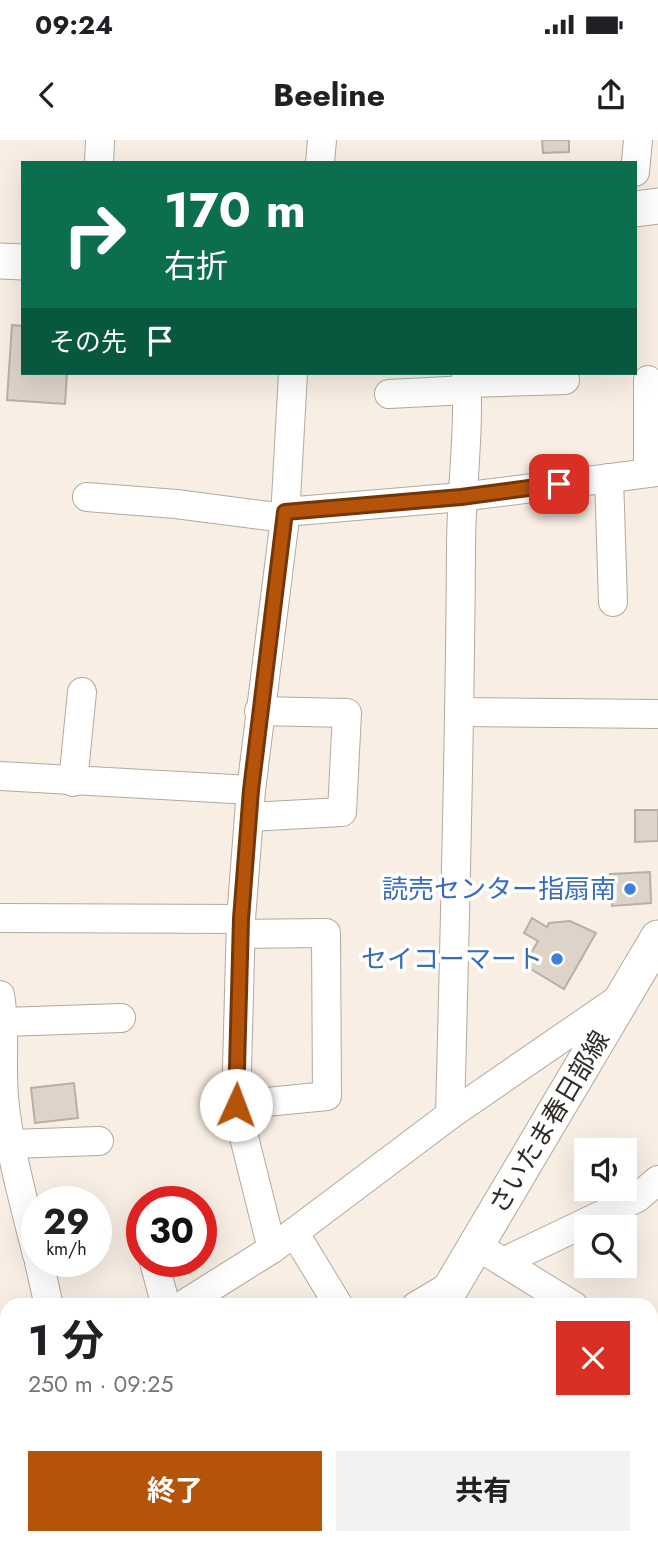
<!DOCTYPE html>
<html lang="ja">
<meta charset="utf-8">
<style>
:root{--surface:#fff;--page:#f2f2f2;--text:#202124;--muted:#757577;--accent:#b45309}
body{margin:0;font-family:Jost,"Noto Sans JP",sans-serif;background:var(--page);color:var(--text);height:100vh;display:flex;flex-direction:column;font-size:26px;white-space:nowrap}
*{box-sizing:border-box;margin:0}
p{font-size:23px;color:var(--muted)}
.icon{flex:none;width:38px;height:38px;fill:none;stroke:currentColor;stroke-width:2;stroke-linecap:round;stroke-linejoin:round}
.map{position:relative;flex:1;overflow:hidden}
.drawer{position:absolute;left:0px;top:1158px;width:658px;height:247px;display:flex;flex-direction:column;background:var(--surface);border-radius:21px 21px 0 0;box-shadow:0 7px 28px #0002}
.drawer>*{flex:none}
.top-card{position:absolute;left:21px;top:21px;width:616px;height:214px;border-radius:0px;box-shadow:0 7px 28px #0002;background:#0b6e4f;color:#fff;overflow:hidden}
.tools{position:absolute;left:574px;top:998px;display:grid;gap:14px}
.tools a{display:grid;place-items:center;width:63px;height:63px;border-radius:0px;background:var(--surface);box-shadow:0 7px 28px #0002;font-size:35px}
.speed{position:absolute;left:21px;top:1046px;display:flex;gap:14px;font-size:35px;font-weight:700;text-align:center}
.speed>*{display:grid;place-content:center;width:91px;height:91px;border-radius:50%;background:var(--surface);box-shadow:0 7px 28px #0002;line-height:1}
.speed small{font-size:18px;font-weight:400}
.speed .limit{border:10px solid #d22;background:#fff;color:#111}
.pin{position:absolute;display:grid;place-items:center;width:60px;height:60px;color:#fff;margin:-30px;border-radius:14px;box-shadow:0 4px 10px #0006}
.me{position:absolute;width:77px;margin:-38px;rotate:2deg;stroke-linejoin:round;filter:drop-shadow(0 0 5px #0008)}
.turn{display:flex;align-items:center;gap:24px;height:147px;padding:0 28px;font-size:32px}
.turn .icon{width:91px;height:91px;stroke-width:2.5}
.turn b{display:block;font-size:49px;line-height:60px}
.then{display:flex;align-items:center;height:66px;padding:0 28px;background:#0003;gap:14px;font-size:26px}
.round{display:grid;place-items:center;flex:none;width:74px;height:74px;border-radius:0px;background:var(--page)}
.head{display:flex;align-items:center;justify-content:space-between;height:119px;padding:0 28px}
h1{font-size:42px;font-weight:700;line-height:52px}
.action{display:flex;gap:14px;margin-top:auto;padding:14px 28px}
.action a{flex:1;height:80px;border-radius:0px;background:var(--accent);color:#fff;font-size:28px;font-weight:700;line-height:80px;text-align:center}
.action a+a{background:var(--page);color:var(--text)}
.status{display:flex;justify-content:space-between;align-items:center;height:49px;padding:0 35px;background:var(--surface);direction:ltr}
.status svg{height:19px;fill:currentColor}
header{display:flex;justify-content:space-between;align-items:center;height:91px;padding:0 28px;background:var(--surface);font-size:32px;font-weight:700}
.map>svg:first-child{display:block}
.lines{fill:none;stroke-linecap:round;stroke-linejoin:round}
.stream{stroke:#81cbec;stroke-width:7}
.building{fill:#ddd3c9;stroke:#b8afa5;stroke-width:2}
.minor-casing{stroke:#b2a99f;stroke-width:30}
.major-casing{stroke:#b2a99f;stroke-width:37}
.minor{stroke:#fff;stroke-width:28}
.major{stroke:#fff;stroke-width:35}
.route-casing{stroke:#753606;stroke-width:18}
.route{stroke:#b45309;stroke-width:12}
.shop-dot{fill:#3f7fe0;stroke:#fff;stroke-width:2.5}
.labels{text-anchor:middle;stroke-width:7;stroke-linejoin:round;paint-order:stroke}
.shop-label{font-size:26px;fill:#366cbe;stroke:#fff;text-anchor:end}
.street-label{font-size:26px;fill:#2f2b27;stroke:#fff}
</style>
<div class="status"><b>09:24</b><svg viewBox="0 0 49 12"><path d="M0 12V9h3v3zM5 12V6h3v6zM10 12V3h3v9zM15 12V0h3v12zM26 1h20v11H26zM47 4h2v5h-2z"/></svg></div>
<header><svg class="icon" aria-label="back" viewBox="0 0 24 24"><path d="M15 5l-7 7 7 7"/></svg>Beeline<svg class="icon" aria-label="share" viewBox="0 0 24 24"><path d="M12 15V3M7 8l5-5 5 5M5 13v7h14v-7"/></svg></header>
<div class="map">
<svg width="658" height="1405" viewBox="0 0 658 1405">
<rect width="100%" height="100%" fill="#f8eee4"/>
<g class="lines">
<!-- stream -->
<path class="stream" d="M651 1285H658"/>
</g>
<!-- building -->
<g class="building">
<path d="M542 0H569V12L543 13Z"/>
<path d="M12 185 23 186V233H67L65 264 7 260Z"/>
<path d="M635 670H658V701L635 702Z"/>
<path d="M650 732 651 763 612 766 610 734Z"/>
<path d="M532 778 547 787 549 783 570 781 596 793 564 849 524 825 538 801 524 793Z"/>
<path d="M74 943 78 978 35 983 31 948Z"/>
</g>
<g class="lines">
<defs>
<g id="minor">
<path d="M99 23 100 0"/>
<path d="M320 23 322 0"/>
<path d="M635 32 638 0"/>
<path d="M648 240V333"/>
<path d="M467 243 565 240"/>
<path d="M389 254 467 250"/>
<path d="M609 338 613 462"/>
<path d="M87 357 176 364 285 378"/>
<path d="M285 372 461 357 658 332"/>
<path d="M460 572 658 574"/>
<path d="M0 636 251 650"/>
<path d="M73 642 82 552"/>
<path d="M249 677 342 672 347 573 259 571"/>
<path d="M0 778 241 779"/>
<path d="M0 855C6 889 1 923 4 957 9 1011 24 1062 37 1115"/>
<path d="M4 882 121 878"/>
<path d="M236 965 327 956 326 793 242 794"/>
<path d="M450 975C455 786 460 597 461 408 461 350 470 291 466 233"/>
<path d="M10 1004 99 1001"/>
<path d="M294 1092 339 1166"/>
<path d="M272 1109 236 965 241 779 251 650 285 378 293 233"/>
<path d="M490 1114 574 1166"/>
<path d="M39 1122 49 1166"/>
<path d="M154 1122 166 1166"/>
<path d="M503 1122 637 1058 658 1040"/>
<path d="M181 1166 272 1109 450 975 620 858"/>
<path d="M416 1166 453 1144"/>
<path d="M651 1212 658 1217"/>
<path d="M0 1257 7 1255"/>
<path d="M0 1378 7 1374"/>
<path d="M53 1398 54 1405"/>
</g>
<g id="major">
<path d="M635 69 658 66"/>
<path d="M0 121 23 122"/>
<path d="M440 1166 658 798"/>
<path d="M297 1405 301 1398"/>
</g>
</defs>
<!-- minor casing -->
<use href="#minor" class="minor-casing"/>
<!-- major casing -->
<use href="#major" class="major-casing"/>
<!-- minor -->
<use href="#minor" class="minor"/>
<!-- major -->
<use href="#major" class="major"/>
</g>
<g class="lines">
<defs>
<path id="route" d="M236 965 241 779 251 650 285 372 461 357 559 344"/>
</defs>
<!-- route casing -->
<use href="#route" class="route-casing"/>
<!-- route -->
<use href="#route" class="route"/>
</g>
<!-- markers -->
<g class="shop-dot">
<circle cx="630" cy="749" r="7"/>
<circle cx="557" cy="819" r="7"/>
</g>
<g class="labels">
<!-- shop labels -->
<g class="shop-label">
<text x="616" y="758">読売センター指扇南</text>
<text x="543" y="828">セイコーマート</text>
</g>
<!-- street labels -->
<g class="street-label">
<text transform="translate(549 982) rotate(-59)" y="9">さいたま春日部線</text>
</g>
</g>
</svg>
<div class="tools">
<a><svg class="icon" aria-label="sound" viewBox="0 0 24 24"><path d="M4 9h4l5-4v14l-5-4H4zM17 9q2 3 0 6"/></svg></a>
<a><svg class="icon" aria-label="search" viewBox="0 0 24 24"><circle cx="10" cy="10" r="6"/><path d="M15 15l6 6"/></svg></a>
</div>
<div class="speed"><div>29<small>km/h</small></div><div class="limit">30</div></div>
<div class="pin" style="left:559px;top:344px;background:#d93025"><svg class="icon" aria-label="arrive" viewBox="0 0 24 24"><path d="M6 21V4h12l-3 4 3 4H6"/></svg></div>
<svg class="me" style="left:236px;top:965px" viewBox="-20 -20 40 40"><circle r="19" fill="#fff"/><path d="M0-13L10 11 0 6-10 11z" fill="#b45309"/></svg>
<div class="top-card">
<div class="turn"><svg class="icon" aria-label="right" viewBox="0 0 24 24"><path d="M7 20v-9h11M14 6l5 5-5 5"/></svg><div><b>170 m</b>右折</div></div>
<div class="then">その先<svg class="icon" aria-label="arrive" viewBox="0 0 24 24"><path d="M6 21V4h12l-3 4 3 4H6"/></svg></div>
</div>
<section class="drawer">
<div class="head"><div><h1>1 分</h1><p>250 m · 09:25</p></div><a class="round" style="background:#d93025;color:#fff"><svg class="icon" aria-label="close" viewBox="0 0 24 24"><path d="M6 6l12 12M18 6L6 18"/></svg></a></div>
<div class="action"><a>終了</a><a>共有</a></div>
</section>
</div>
